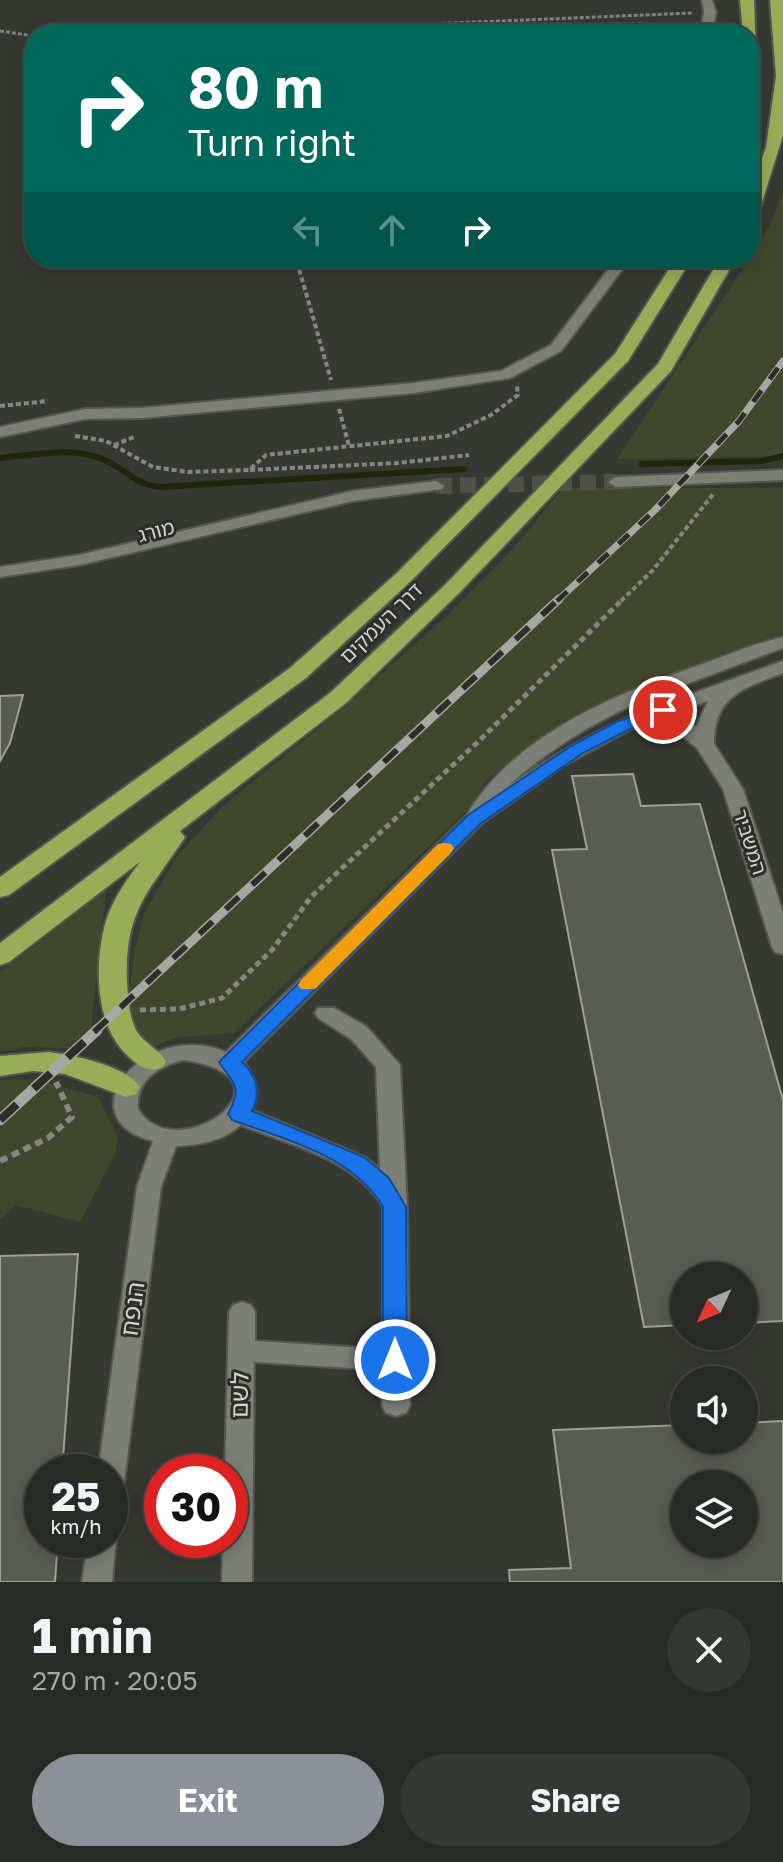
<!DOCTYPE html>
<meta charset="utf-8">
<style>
:root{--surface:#282b25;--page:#343732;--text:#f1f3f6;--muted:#a5a7a7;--line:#444742;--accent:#8c9099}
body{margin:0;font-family:"Golos Text","Noto Sans Hebrew",sans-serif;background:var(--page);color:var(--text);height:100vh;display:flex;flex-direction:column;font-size:30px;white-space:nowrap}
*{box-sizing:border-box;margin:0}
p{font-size:26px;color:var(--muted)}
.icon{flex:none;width:44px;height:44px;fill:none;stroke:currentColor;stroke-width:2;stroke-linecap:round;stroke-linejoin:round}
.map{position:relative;height:1582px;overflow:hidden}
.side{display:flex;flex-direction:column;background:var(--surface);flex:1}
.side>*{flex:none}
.guide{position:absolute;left:24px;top:24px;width:736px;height:244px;border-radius:32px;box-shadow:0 4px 20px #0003,0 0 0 2px var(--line);background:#00695c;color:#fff;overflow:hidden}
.needle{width:52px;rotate:226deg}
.tools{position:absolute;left:670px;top:1262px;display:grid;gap:16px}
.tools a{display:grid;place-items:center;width:88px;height:88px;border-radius:50%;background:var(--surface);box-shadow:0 4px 20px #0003,0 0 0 2px var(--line);font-size:40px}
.speed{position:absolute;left:24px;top:1454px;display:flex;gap:16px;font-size:40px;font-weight:700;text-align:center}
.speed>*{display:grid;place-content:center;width:104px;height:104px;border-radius:50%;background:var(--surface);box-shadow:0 4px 20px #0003,0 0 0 2px var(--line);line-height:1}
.speed small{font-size:20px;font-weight:400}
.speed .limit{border:12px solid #d22;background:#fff;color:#111}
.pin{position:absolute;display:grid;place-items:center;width:68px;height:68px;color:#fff;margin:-34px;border:4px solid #fff;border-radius:50%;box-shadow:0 2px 8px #0007}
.me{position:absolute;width:88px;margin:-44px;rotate:0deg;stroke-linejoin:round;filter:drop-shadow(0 0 6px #0008)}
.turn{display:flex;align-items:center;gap:28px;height:168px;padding:0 32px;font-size:36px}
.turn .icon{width:104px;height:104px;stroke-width:2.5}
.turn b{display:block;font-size:56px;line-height:68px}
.lanes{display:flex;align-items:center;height:76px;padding:0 32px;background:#0003;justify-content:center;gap:40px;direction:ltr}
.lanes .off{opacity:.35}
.round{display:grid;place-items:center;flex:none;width:84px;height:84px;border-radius:42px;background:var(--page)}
.overview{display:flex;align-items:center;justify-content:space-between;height:136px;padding:0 32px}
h1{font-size:48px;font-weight:700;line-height:60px}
.action{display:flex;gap:16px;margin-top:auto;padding:16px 32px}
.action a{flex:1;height:92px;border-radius:48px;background:var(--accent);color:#fff;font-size:32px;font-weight:700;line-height:92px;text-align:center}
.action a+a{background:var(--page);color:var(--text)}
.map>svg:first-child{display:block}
.green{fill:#40472c}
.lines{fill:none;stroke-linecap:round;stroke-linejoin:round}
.stream{stroke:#20260a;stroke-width:6}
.building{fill:#595c53;stroke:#9da096;stroke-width:2;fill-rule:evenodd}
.minor-tunnel{stroke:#4e5049;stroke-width:16;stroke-dasharray:16 8;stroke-linecap:butt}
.minor-casing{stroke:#545650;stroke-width:4}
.highway-casing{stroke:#545650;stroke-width:4}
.path-far3{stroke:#848680;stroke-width:3;stroke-dasharray:4 2;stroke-linecap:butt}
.path-far2{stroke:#848680;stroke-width:4;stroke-dasharray:5 3;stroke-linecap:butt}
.path-far1{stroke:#848680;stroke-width:5;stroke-dasharray:6 4;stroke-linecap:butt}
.path{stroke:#848680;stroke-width:6;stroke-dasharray:8 5;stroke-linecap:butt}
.minor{fill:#7c7f76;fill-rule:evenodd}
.highway{fill:#99ad58;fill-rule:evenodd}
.rail-far2-casing{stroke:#a6a8a2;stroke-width:7}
.rail-far1-casing{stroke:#a6a8a2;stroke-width:9}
.rail-casing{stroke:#a6a8a2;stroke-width:11}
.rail-far2{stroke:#2c2e27;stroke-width:5;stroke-dasharray:14;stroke-linecap:butt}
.rail-far1{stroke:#2c2e27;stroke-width:6;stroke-dasharray:18;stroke-linecap:butt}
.rail{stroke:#2c2e27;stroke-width:8;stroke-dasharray:23;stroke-linecap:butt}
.route{fill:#1a73e8;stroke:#114b97;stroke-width:2}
.slow{fill:#f59e0b}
.labels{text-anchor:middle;stroke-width:6;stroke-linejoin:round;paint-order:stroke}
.street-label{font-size:20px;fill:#d3d5d0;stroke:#2c2e27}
.near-street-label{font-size:24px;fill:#d3d5d0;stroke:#2c2e27}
</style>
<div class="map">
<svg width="783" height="1582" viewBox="0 0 783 1582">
<rect width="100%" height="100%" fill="#363931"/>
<!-- green -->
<g class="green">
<path d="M783 192V456L617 459 750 258 771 223Z"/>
<path d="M563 488H783V634L662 678 564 721 530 744 485 782 469 808 234 1033 174 1038 149 1049 133 1029 130 990 134 952 145 912 177 856 221 808 344 707 451 612 518 543Z"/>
<path d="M106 890 91 1027 68 1048 23 1047 0 1052V972Z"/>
<path d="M35 1079 98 1097 118 1138 115 1154 80 1222 16 1205 0 1220V1080Z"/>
</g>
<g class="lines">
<!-- stream -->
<g class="stream">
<path d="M0 458C32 455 68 447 99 458 123 465 133 485 160 487L464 469"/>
<path d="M642 464 762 461 783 456"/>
</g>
</g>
<!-- building -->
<g class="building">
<path d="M23 695 10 743 0 761V696Z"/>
<path d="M633 774 641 806 700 804 783 1100V1321L744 1323V1276H684V1325L644 1327 552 850 587 849 572 776Z"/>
<path d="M78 1254 62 1472H42V1540H58L55 1582H0V1256Z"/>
<path d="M783 1421V1582H510L509 1570 571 1568 553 1430 684 1425V1440H744V1423ZM684 1484H744V1544H684Z"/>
</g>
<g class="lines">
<!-- minor-tunnel -->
<path class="minor-tunnel" d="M436 486 616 482"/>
<defs>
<g id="minor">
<path d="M702 0H712L716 12 712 34H700L704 12Z"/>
<path d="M617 258H631L561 351 510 378 414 393 142 418 85 419 0 437V427L85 409 142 408 414 383 501 371 551 345Z"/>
<path d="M783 470V480L616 487 608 482 616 477Z"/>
<path d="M436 481 444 486 442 489 353 501 79 565 0 577V567L79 555 353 491Z"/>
<path d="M783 637V648L654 696H666L669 702 783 661V673C744 688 714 695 714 744L743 789 783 913V954L775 952 772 947 723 789 697 748 661 718 629 730 563 766 482 823 244 1062C255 1079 261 1090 252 1110L365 1157 380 1169 376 1067 351 1039 318 1018 315 1013 318 1008H334L367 1027 400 1065 407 1207 410 1405 406 1413 396 1416 386 1413 382 1405V1370L254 1362 252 1582H222L223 1540H230V1472H225L229 1312 233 1305 242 1302 251 1305 255 1312V1341L383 1349V1207C355 1159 290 1145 241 1125 222 1141 201 1145 176 1146L161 1187 124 1483 120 1491 110 1495V1472H98L137 1187 153 1141C63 1118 145 1018 226 1052L466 816C516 732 619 693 708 662 733 653 757 643 783 637ZM652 696 650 700 653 708C600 727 554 755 508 786 551 747 598 720 652 696ZM708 701 696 727 677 712ZM183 1060C307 1077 175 1171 138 1109 136 1080 157 1067 183 1060Z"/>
<path d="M110 1531 116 1540 112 1582H82L88 1540H110Z"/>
</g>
<g id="highway">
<path d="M740 0H754L757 81 750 85V34H743Z"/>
<path d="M770 0H783V135L758 215 750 220V193L766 147 776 76Z"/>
<path d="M676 258H692L628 361 411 581 306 678 9 895 0 897V877L290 668 397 573 615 354Z"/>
<path d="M720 258H736L671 371 460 592 346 703 180 831 185 837C149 892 124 910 127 982 128 997 129 1016 136 1030 143 1043 158 1048 166 1061L162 1068C147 1072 140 1067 129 1057 94 1026 94 962 106 921 113 899 127 879 141 861L9 962 0 965V943L330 693 446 584 658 364Z"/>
<path d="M49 1052C73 1055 127 1066 140 1087L136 1094 126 1097 65 1074 33 1071 0 1076V1056Z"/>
</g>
</defs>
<!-- minor casing -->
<use href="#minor" class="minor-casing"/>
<!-- highway casing -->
<use href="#highway" class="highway-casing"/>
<!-- path-far3 -->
<g class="path-far3">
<path d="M0 31 34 36"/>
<path d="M232 32 693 13"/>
<path d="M134 34 235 33"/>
<path d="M296 258 298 264"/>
</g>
<!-- path-far2 -->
<g class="path-far2">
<path d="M297 262 331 380"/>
<path d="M0 406 48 401"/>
<path d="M339 409 349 446"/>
<path d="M75 436 106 441 153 467 188 472 249 470 266 455 447 436 491 415 518 395 517 386"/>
<path d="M114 445 134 437"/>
<path d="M250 470 397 463 469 455"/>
<path d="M621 601 653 570 714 493"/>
</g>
<!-- path-far1 -->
<path class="path-far1" d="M140 1010 179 1009 222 998 272 950 311 897 481 739 623 599"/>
<!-- path -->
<path class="path" d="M0 1161 48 1138 72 1117 56 1082"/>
<!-- minor -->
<use href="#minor" class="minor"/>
<!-- highway -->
<use href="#highway" class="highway"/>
<defs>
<path id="rail-far2" d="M557 601 655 510 739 421 783 361"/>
<path id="rail-far1" d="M94 1032 559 599"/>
<path id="rail" d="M0 1120 97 1030"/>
</defs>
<!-- rail-far2 casing -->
<use href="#rail-far2" class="rail-far2-casing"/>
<!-- rail-far1 casing -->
<use href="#rail-far1" class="rail-far1-casing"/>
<!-- rail casing -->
<use href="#rail" class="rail-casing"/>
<!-- rail-far2 -->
<use href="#rail-far2" class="rail-far2"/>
<!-- rail-far1 -->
<use href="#rail-far1" class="rail-far1"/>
<!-- rail -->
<use href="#rail" class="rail"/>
</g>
<!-- route -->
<path class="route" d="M663 705 670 707 672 710 670 714 628 730 583 753 481 823 242 1062C257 1076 261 1093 252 1111L364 1157 389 1178 406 1207 407 1360 403 1367 395 1370 386 1367 383 1360V1207C354 1156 284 1139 232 1120L228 1114C243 1086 234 1085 219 1062L468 815 571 746 616 722Z"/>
<!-- slow -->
<path class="slow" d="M445 843 451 844 454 848 451 853 315 989H301L298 985 301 980 438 844Z"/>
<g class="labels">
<!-- street labels -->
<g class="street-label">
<text transform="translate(156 531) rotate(-15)" y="7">מורג</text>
<text transform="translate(381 623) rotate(-44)" y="7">דרך העמקים</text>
<text transform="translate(750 842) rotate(72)" y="7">המשביר</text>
</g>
<!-- near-street labels -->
<g class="near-street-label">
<text transform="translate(133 1309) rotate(-82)" y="8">הנפח</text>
<text transform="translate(240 1395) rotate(-89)" y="8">לשם</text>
</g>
</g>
</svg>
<div class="tools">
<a><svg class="needle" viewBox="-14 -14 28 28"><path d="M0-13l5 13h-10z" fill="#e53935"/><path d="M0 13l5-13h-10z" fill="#a5a7a7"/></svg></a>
<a><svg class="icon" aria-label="sound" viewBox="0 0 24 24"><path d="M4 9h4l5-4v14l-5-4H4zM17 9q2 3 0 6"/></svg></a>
<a><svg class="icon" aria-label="layers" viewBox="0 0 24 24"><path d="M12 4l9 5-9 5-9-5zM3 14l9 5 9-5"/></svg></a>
</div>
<div class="speed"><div>25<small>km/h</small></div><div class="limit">30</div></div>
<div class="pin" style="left:663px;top:710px;background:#d93025"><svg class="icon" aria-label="arrive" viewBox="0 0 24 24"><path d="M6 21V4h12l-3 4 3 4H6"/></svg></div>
<svg class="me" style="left:395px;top:1360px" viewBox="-20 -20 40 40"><circle r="17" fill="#1a73e8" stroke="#fff" stroke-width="3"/><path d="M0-11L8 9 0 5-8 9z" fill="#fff"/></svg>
<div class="guide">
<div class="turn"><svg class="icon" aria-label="right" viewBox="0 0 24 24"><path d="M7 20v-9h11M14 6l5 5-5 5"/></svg><div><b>80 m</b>Turn right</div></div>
<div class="lanes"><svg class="icon off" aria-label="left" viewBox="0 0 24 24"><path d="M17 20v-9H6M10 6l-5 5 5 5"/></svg><svg class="icon off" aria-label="ahead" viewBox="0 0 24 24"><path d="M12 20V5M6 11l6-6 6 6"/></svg><svg class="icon" aria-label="right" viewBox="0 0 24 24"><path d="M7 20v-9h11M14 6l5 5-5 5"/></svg></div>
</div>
</div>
<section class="side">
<div class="overview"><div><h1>1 min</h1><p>270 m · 20:05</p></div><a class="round"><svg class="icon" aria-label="close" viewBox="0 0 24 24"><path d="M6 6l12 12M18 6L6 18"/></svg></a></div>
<div class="action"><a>Exit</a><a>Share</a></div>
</section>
